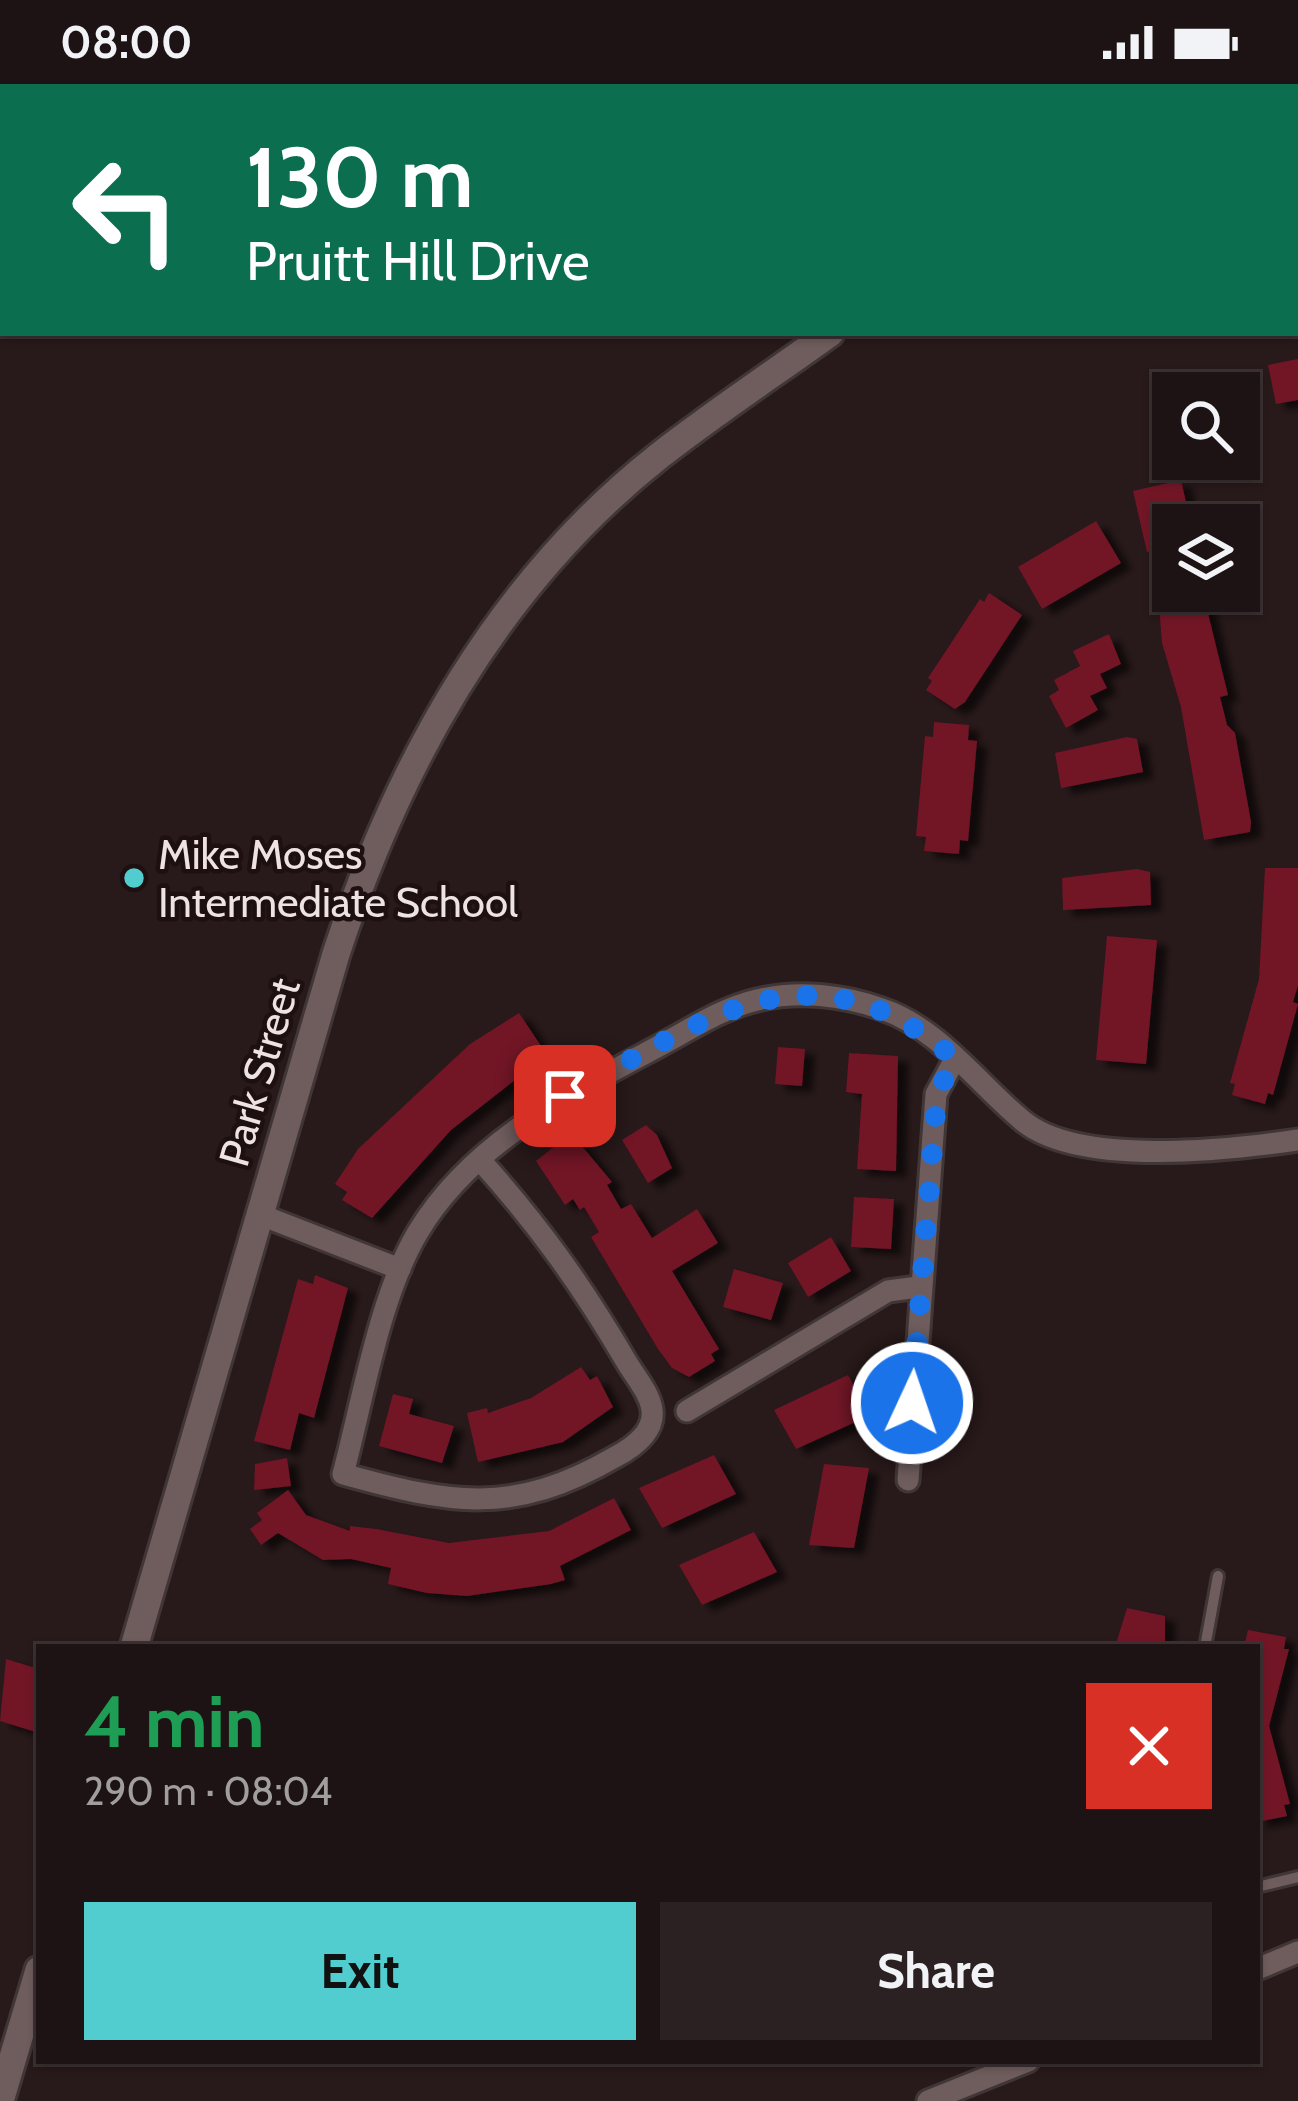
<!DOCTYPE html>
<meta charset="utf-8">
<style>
:root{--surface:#1e1314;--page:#2b2022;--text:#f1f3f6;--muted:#a19ea0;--line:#3c3234;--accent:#52cdcf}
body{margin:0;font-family:Cabin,sans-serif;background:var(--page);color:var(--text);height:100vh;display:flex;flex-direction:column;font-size:45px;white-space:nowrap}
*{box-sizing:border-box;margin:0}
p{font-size:39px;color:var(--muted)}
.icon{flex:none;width:66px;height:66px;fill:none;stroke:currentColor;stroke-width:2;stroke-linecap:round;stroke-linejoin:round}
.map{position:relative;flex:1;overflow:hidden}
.side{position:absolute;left:36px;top:1560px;width:1224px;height:420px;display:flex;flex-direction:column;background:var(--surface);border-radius:0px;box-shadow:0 3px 9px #0004,0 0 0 3px var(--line)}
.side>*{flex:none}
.guide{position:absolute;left:0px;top:0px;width:1299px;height:252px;box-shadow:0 3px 9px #0004,0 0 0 3px var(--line);background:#0b6e4f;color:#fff;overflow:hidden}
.fabs{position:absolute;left:1152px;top:288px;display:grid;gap:24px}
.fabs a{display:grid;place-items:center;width:108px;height:108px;border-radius:0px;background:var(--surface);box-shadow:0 3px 9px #0004,0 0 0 3px var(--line);font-size:60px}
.pin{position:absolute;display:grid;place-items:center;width:102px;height:102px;color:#fff;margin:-51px;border-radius:24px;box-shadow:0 6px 18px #0006}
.me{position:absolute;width:132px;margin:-66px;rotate:3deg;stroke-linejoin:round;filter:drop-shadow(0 0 9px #0008)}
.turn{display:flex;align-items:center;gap:42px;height:252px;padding:0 48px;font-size:54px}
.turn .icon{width:156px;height:156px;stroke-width:2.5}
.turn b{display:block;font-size:84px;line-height:102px}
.round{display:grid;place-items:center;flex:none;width:126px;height:126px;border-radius:0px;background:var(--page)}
.headline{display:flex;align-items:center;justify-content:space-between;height:204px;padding:0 48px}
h1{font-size:72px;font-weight:700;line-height:90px;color:#1e9e55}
.cta{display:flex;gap:24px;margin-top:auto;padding:24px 48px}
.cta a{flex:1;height:138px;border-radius:0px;background:var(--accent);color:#111;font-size:48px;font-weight:700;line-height:138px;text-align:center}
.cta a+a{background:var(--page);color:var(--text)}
.status{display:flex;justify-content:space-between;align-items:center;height:84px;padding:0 60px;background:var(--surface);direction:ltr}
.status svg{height:33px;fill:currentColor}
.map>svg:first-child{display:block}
.building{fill:#721428;filter:url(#shadow)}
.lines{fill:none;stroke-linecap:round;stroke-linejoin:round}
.lane-casing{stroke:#413636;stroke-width:16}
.street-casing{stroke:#413636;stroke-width:27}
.secondary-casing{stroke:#413636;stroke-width:33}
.lane{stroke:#6f5c5d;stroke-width:10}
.street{stroke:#6f5c5d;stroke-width:21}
.secondary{stroke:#6f5c5d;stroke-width:27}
.route{stroke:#1a73e8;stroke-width:21;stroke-dasharray:0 37.8}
.poi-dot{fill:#52cdcf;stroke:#1e1011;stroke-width:4.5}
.labels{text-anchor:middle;stroke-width:9;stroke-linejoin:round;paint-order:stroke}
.poi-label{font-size:42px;fill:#eee3e3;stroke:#1e1011;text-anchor:start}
.street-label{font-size:42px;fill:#eee3e3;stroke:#1e1011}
</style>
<div class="status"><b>08:00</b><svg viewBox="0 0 49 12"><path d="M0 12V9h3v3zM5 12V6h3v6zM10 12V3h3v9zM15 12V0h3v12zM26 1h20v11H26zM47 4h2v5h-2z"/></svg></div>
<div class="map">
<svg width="1298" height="2017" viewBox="0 0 1298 2017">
<defs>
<filter id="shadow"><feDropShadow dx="10" dy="6" stdDeviation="3" flood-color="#0009"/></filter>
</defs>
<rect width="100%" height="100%" fill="#28191a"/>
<!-- building -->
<g class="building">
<path d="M1298 275V316L1276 320 1268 281Z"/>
<path d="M1181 396 1191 441H1173V462L1147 468 1133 407Z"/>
<path d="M1096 437 1121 479 1042 525 1018 483Z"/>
<path d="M1193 507 1195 515 1204 513 1228 611 1220 613 1227 641 1235 649 1251 738 1250 748 1204 756 1181 623 1162 559 1158 510Z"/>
<path d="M989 509 1022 531 965 618 955 625 926 606 932 597 928 594 980 515 984 518Z"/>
<path d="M1109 550 1121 580 1100 590 1107 604 1090 612 1098 626 1066 644 1049 612 1059 606 1054 596 1080 582 1073 567Z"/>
<path d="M934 638 969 641 968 656 977 657 968 757 960 756 959 770 924 767 926 753 916 752 925 652 933 653Z"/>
<path d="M1127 653 1137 655 1143 688 1061 704 1055 669Z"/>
<path d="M1265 784H1298V901L1293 918 1298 920 1273 1011 1268 1009 1265 1020 1232 1011 1235 1000 1230 999 1259 895Z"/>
<path d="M1137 785 1150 788 1151 821 1063 826 1062 794Z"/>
<path d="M1107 852 1157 856 1146 980 1096 976Z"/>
<path d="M519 929 547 971 451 1046 372 1134 342 1116 347 1108 335 1100 358 1065 470 960Z"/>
<path d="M778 963 805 965 802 1002 775 1000Z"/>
<path d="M849 969 898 972 896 1087 857 1085 862 1010 846 1008Z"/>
<path d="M646 1041 657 1051 672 1084 648 1099 622 1056Z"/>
<path d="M571 1049 612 1098 607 1101 621 1125 631 1120 652 1154 697 1125 718 1159 672 1187 719 1265 711 1270 715 1277 689 1293 672 1284 658 1265 591 1153 599 1148 584 1123 580 1126 573 1115 565 1121 536 1077Z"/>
<path d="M854 1113 894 1115 891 1165 851 1163Z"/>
<path d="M831 1153 851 1187 808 1213 788 1179Z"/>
<path d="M734 1185 783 1199 771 1236 723 1223Z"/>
<path d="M315 1191 348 1204 314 1334 299 1329 290 1366 254 1357 298 1195 313 1200Z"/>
<path d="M581 1283 590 1296 597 1292 613 1323 563 1358 478 1378 467 1329 487 1324 488 1329 531 1314Z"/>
<path d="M848 1291 871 1331 796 1365 774 1326Z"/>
<path d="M393 1310 413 1315 409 1330 454 1342 442 1379 379 1362Z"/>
<path d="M714 1371 736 1410 662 1444 639 1404Z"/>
<path d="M287 1374 291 1402 254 1406 255 1380Z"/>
<path d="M824 1380 869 1384 854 1464 809 1461Z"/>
<path d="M288 1406 306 1431 350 1447V1442L376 1445 449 1459 549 1447 614 1414 631 1446 560 1482 565 1496 551 1500 467 1512 427 1509 388 1500 391 1484 351 1475 323 1476 278 1449 261 1461 250 1445 262 1436 257 1429Z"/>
<path d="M754 1448 777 1488 702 1521 679 1481Z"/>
<path d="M1127 1524 1165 1532V1563H1115Z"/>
<path d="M1248 1546 1286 1553 1284 1565H1289L1269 1642 1290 1720 1284 1721 1287 1732 1257 1738V1563H1244Z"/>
<path d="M6 1575 39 1585V1649L0 1637Z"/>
</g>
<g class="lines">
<defs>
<g id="lane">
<path d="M1205 1563 1218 1492"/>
<path d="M1257 1803 1298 1793"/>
</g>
<g id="street">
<path d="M481 1077C540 1143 582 1202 626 1277 634 1291 650 1309 652 1326 655 1349 632 1364 615 1373 513 1432 451 1420 343 1390 363 1316 379 1213 418 1148 472 1058 571 1009 659 962 691 945 722 924 757 916 798 906 843 911 882 925 939 944 979 1001 1023 1037 1079 1083 1229 1066 1298 1056"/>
<path d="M261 1131 400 1185"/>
<path d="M687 1327 888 1207 918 1203"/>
<path d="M908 1396 936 1010 955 975"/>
<path d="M1257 1885 1298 1868"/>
<path d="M928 2017 1028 1977"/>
</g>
<g id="secondary">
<path d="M1262 3 1271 0"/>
<path d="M134 1563 336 870C399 678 498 499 659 372 714 329 773 290 830 249"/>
<path d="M0 2017 39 1886"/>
</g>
</defs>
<!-- lane casing -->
<use href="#lane" class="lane-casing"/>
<!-- street casing -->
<use href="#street" class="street-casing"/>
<!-- secondary casing -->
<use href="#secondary" class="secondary-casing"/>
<!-- lane -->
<use href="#lane" class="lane"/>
<!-- street -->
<use href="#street" class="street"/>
<!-- secondary -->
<use href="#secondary" class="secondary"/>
</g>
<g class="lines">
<!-- route -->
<path class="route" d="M565 1012C705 937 810 849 955 975L937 1010 912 1319"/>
</g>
<!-- markers -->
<circle class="poi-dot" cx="134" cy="794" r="12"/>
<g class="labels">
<!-- poi labels -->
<g class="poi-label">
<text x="158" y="785">Mike Moses<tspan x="158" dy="48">Intermediate School</tspan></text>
</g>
<!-- street labels -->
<g class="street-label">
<text transform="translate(259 988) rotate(-74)" y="15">Park Street</text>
</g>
</g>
</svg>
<div class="fabs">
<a><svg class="icon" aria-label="search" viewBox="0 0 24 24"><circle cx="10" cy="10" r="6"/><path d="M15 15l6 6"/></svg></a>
<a><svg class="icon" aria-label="layers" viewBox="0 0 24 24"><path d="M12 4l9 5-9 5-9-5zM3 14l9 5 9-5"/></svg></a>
</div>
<div class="pin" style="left:565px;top:1012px;background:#d93025"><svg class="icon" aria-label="arrive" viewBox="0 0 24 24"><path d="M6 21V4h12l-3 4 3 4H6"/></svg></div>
<svg class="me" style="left:912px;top:1319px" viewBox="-20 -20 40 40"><circle r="17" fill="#1a73e8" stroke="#fff" stroke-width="3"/><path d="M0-11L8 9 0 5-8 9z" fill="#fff"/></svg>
<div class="guide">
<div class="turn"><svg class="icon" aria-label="left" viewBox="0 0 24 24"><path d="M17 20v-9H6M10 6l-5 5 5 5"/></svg><div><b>130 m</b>Pruitt Hill Drive</div></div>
</div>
<section class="side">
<div class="headline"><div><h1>4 min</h1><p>290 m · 08:04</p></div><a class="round" style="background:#d93025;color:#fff"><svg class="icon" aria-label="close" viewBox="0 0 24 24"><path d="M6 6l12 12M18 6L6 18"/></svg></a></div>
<div class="cta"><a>Exit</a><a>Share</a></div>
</section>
</div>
